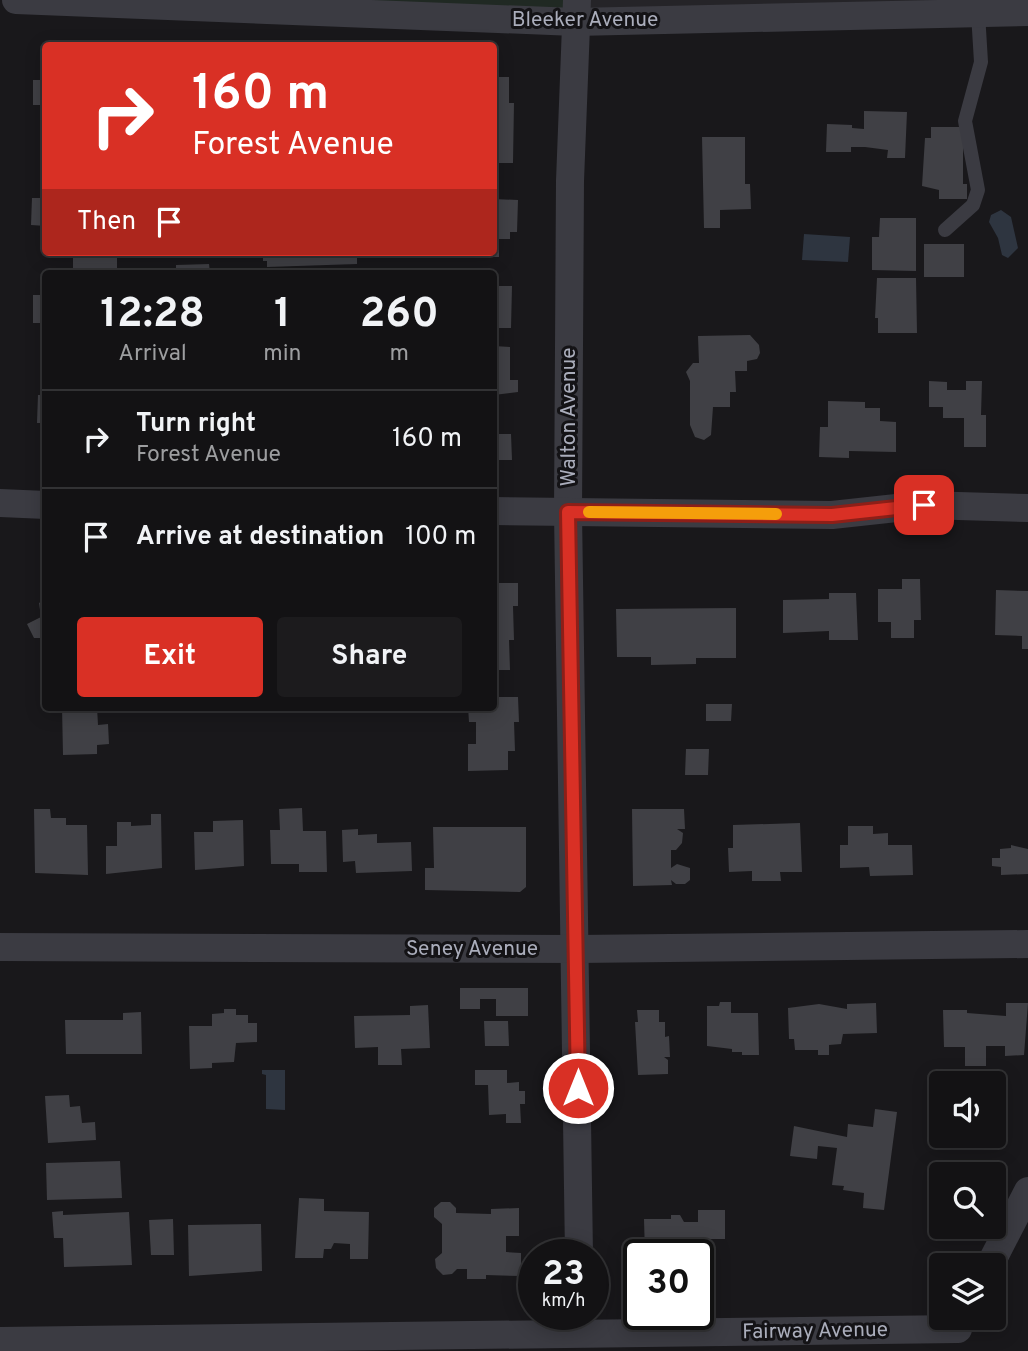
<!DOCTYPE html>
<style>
:root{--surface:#131214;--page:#1c1b1d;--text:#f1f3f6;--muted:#9d9ea0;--line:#323234;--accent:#d93025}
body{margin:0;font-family:Overpass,sans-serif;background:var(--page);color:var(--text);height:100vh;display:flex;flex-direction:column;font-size:26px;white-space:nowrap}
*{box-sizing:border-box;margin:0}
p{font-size:23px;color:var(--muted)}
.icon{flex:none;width:38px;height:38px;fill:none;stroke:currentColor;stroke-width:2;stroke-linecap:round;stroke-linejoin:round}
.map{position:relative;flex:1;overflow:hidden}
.drawer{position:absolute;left:42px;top:270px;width:455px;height:441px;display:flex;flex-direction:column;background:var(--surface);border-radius:7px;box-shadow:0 4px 18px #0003,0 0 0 2px var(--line)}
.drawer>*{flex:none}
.hud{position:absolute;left:42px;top:42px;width:455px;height:214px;border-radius:7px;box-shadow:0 4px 18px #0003,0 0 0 2px var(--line);background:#d93025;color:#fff;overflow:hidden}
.buttons{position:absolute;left:929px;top:1071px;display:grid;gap:14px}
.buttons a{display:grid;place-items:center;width:77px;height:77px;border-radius:7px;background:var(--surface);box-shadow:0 4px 18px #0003,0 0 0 2px var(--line);font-size:35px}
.speed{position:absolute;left:518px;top:1239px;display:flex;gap:14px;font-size:35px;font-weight:700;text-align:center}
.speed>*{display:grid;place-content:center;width:91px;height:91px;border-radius:50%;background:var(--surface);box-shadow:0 4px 18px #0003,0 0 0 2px var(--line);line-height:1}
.speed small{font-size:18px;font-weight:400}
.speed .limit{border:4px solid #111;border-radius:10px;background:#fff;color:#111}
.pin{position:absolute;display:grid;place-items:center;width:60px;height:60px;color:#fff;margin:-30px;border-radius:14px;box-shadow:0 4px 10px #0006}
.me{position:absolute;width:77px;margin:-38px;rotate:0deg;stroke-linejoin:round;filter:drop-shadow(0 0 5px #0008)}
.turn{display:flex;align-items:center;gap:24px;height:147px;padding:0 35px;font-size:32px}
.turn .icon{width:91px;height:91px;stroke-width:2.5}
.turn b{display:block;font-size:49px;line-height:60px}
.then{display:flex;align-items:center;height:66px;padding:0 35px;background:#0003;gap:14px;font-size:26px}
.eta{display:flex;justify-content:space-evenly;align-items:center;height:119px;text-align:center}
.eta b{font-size:42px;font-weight:700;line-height:49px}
.primary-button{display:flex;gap:14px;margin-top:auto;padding:14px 35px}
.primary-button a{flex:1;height:80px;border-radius:7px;background:var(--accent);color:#fff;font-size:28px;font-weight:700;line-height:80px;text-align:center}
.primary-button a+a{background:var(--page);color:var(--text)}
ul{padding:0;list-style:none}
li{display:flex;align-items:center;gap:21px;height:98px;padding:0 35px;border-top:2px solid var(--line)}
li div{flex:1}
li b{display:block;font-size:26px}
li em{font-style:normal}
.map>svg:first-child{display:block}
.built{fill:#252428}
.green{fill:#202923}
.water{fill:#2e3540}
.building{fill:#404045}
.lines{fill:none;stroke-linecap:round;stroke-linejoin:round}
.service{stroke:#3b3b42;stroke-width:14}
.minor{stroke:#3b3b42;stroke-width:28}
.route-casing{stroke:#8d1f18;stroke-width:18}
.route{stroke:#d93025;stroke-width:12}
.slow{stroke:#f59e0b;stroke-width:12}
.labels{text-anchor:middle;stroke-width:6;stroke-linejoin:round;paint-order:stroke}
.street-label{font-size:21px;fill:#aaadbb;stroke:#141316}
</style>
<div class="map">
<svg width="1028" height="1351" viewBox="0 0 1028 1351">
<rect width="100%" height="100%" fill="#19181b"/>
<!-- built -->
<path class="built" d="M580 0H1028L579 13Z"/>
<!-- green -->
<path class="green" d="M219 0H580L579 13Z"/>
<!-- water -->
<g class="water">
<path d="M1001 210 1011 217 1018 248 1008 258 1002 255 998 238 989 222 991 215Z"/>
<path d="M804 234 850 237 848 262 802 260Z"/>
<path d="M262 1070H285V1110L266 1109V1075L262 1074Z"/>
</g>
<!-- building -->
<g class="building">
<path d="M494 77H509V103H514L513 163H494Z"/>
<rect x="33" y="80" width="13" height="25"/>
<path d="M864 111 907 112 905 158H887L888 150 865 147H851V152H826L827 124 852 125V128L864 129Z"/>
<path d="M931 127H963V184H967V199H939V190L922 186 925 138H931Z"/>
<path d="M702 137H745V184H750L751 209 720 210V228H704Z"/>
<path d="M32 198H46V226L31 225Z"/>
<path d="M494 199 518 200 517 232H510V239H499V257H472V252H494Z"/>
<path d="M880 218H916V271L872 270V237H879Z"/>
<rect x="924" y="244" width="40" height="33"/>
<path d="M246 252H357V264L267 267V261H263V258H249Z"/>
<rect x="73" y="255" width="44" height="18"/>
<path d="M209 264 210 273H176V265Z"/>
<path d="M877 278H916L917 333H878V318H875Z"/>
<path d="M494 286H512L511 328H494Z"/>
<rect x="33" y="295" width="13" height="28"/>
<path d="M750 335 759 345 760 353 757 359 747 361V371H735L736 392H730V407H713L711 435 704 440 695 437 690 425V381L686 372 693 363H699L698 336Z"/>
<path d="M494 346 510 347V380H518V392L494 395Z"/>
<path d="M929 381 947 382V390H966V381H982L981 415H986V447H964V418H943V407H929Z"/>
<path d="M38 395H46V423H37Z"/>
<path d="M828 401 865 402V408H880V421L896 422V452L849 451V458L819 457 820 427H828Z"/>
<path d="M494 434H511L512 460H494Z"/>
<path d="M902 579H920L921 620H914V638H891V622H878V589H902Z"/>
<path d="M494 583H518V606H513L514 640H509L510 670H494Z"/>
<path d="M996 590 1028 591V649H1022V636L995 635Z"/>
<path d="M829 593H856L858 640H829V631L783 633V600L829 599Z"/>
<path d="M46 599V638H34L27 624 41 617 39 603Z"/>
<path d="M736 608V658H696V664L651 665V657H617L616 609Z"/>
<path d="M494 697H518L519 722H514L515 751H508V770L468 771V744H476V722H469L468 707H494Z"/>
<path d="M706 704H732L731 721H706Z"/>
<path d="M62 707H97L98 725 108 724 109 744 97 745V754L63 755Z"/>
<path d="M686 749H709L708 775H685Z"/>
<path d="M302 808 303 831H326L327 872H299V864H271L270 830H280L279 809Z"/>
<path d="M34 809H50L51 818H66V825H87L88 875 35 873Z"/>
<path d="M632 809H684L685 829H677L683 833 682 843 676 850H671V868L677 864 690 868V880L685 884H676L671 880 672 885 633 886Z"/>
<path d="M151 814H161L162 868 106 874V846H117V822H131V826L151 825Z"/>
<path d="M243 820 244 866 195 870 194 832H213V821Z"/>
<path d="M800 823 802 872H780L781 881H752V871L729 872 728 848H733V825Z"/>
<path d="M848 826H873V834L888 833V845H912L913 875 870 876 869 867 840 868V845H848Z"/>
<path d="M433 827H526V887L520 892 425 890V868H434Z"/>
<path d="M358 829V835L377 834V843L411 842 412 871 356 873 355 861 343 862 342 830Z"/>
<path d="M1011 845 1028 849V874L1001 875V867L992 866V858H1000V849L1011 848Z"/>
<path d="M460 988H528V1016H496V999H480V1009H460Z"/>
<path d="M720 1002H731V1013H758L759 1055H742V1052H732V1049L707 1046V1006H719Z"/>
<path d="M876 1003 877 1033 843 1034 841 1044 829 1045V1055H818V1050H795L794 1039H789L788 1008 819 1004 847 1009V1004Z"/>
<path d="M1006 1003H1028L1024 1055 1005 1056V1046H986V1066H965V1047H944L943 1010H967V1013L1006 1016Z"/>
<path d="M428 1005 430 1048 401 1049 402 1065H378V1047L355 1048 354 1016 410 1015V1006Z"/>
<path d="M224 1009H236V1015H248V1023H257V1042L236 1043 234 1062 212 1063V1068L190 1069 189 1026H212V1014L224 1013Z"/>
<path d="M637 1010H659V1022H665V1037L669 1036 670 1057H664L668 1060V1074L638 1075 635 1022H638Z"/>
<path d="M141 1012 142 1054H66L65 1020H123V1013Z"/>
<path d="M484 1021H508L509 1046H485Z"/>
<path d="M475 1070H507V1083L519 1082V1091H525V1104H520L521 1123H506V1114L489 1115 488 1085H475Z"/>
<path d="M69 1095 70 1107 80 1106 82 1123 95 1122 96 1140 48 1143 45 1096Z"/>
<path d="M875 1109 897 1112 884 1210 863 1208 864 1193 843 1190 844 1186 832 1185 837 1148 818 1146 817 1159 790 1156 794 1126 847 1137 848 1124 873 1127Z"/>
<path d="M120 1161 122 1198 47 1200 46 1163Z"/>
<path d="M299 1198 324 1199V1211L369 1212 368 1259H350V1244L334 1243 331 1249H324L323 1258H295Z"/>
<path d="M441 1202H450L456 1208V1213L491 1214V1209L519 1208V1236H506V1252L521 1253V1276L486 1275V1279H467V1269H457L452 1274 443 1275 436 1268 435 1259 442 1253V1224L434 1217V1208Z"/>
<path d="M698 1210H725V1239H702V1272H698V1255H645L644 1219H671V1215H680L684 1222H698Z"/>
<path d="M63 1211V1215L129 1212 132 1265 64 1267 63 1238H54L52 1212Z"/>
<path d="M173 1219 174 1255H151L149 1220Z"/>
<path d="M261 1224 262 1271 189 1276 188 1225Z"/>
</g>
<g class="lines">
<!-- service -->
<path class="service" d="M945 230 973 205 978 190 965 121 981 62 978 13"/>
<!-- minor -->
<g class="minor">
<path d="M16 0 575 22 1028 12"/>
<path d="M577 0 570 181 568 512 579 1255"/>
<path d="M0 503 46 505"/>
<path d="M494 511 832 515 924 505 1028 508"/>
<path d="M0 947 577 949 1028 944"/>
<path d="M990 1265 1028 1191"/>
<path d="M0 1341 958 1329"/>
</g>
</g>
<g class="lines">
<defs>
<path id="route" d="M578 1088 568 512 832 515 924 505"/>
</defs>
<!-- route casing -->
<use href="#route" class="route-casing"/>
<!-- route -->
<use href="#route" class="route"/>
<!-- slow -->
<path class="slow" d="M589 512 776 514"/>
</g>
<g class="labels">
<!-- street labels -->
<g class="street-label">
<text x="585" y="26">Bleeker Avenue</text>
<text transform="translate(568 417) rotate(-90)" y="7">Walton Avenue</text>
<text x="472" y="955">Seney Avenue</text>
<text transform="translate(815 1330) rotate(-1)" y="7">Fairway Avenue</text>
</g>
</g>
</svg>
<div class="buttons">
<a><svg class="icon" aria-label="sound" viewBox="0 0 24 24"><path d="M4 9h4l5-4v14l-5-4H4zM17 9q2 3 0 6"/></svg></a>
<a><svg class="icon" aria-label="search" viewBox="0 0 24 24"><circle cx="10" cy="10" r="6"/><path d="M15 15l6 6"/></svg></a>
<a><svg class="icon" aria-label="layers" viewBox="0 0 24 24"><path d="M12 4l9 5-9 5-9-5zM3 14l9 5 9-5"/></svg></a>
</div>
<div class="speed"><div>23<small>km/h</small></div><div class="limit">30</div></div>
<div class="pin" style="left:924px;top:505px;background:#d93025"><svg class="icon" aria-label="arrive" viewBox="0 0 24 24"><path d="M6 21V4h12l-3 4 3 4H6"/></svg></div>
<svg class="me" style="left:578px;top:1088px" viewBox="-20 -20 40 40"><circle r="17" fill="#d93025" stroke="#fff" stroke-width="3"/><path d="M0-11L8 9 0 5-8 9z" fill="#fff"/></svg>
<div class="hud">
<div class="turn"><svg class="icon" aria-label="right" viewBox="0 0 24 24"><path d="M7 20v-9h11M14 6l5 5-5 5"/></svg><div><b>160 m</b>Forest Avenue</div></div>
<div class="then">Then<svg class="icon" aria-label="arrive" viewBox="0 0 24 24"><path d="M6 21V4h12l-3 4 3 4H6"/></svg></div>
</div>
<section class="drawer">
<div class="eta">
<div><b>12:28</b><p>Arrival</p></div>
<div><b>1</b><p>min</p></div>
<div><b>260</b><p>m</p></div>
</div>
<ul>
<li><svg class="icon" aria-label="right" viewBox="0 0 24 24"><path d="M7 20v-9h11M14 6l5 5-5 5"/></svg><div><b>Turn right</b><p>Forest Avenue</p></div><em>160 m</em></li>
<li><svg class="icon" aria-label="arrive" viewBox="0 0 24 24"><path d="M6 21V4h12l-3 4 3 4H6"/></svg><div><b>Arrive at destination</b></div><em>100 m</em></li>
</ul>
<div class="primary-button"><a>Exit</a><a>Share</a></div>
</section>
</div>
